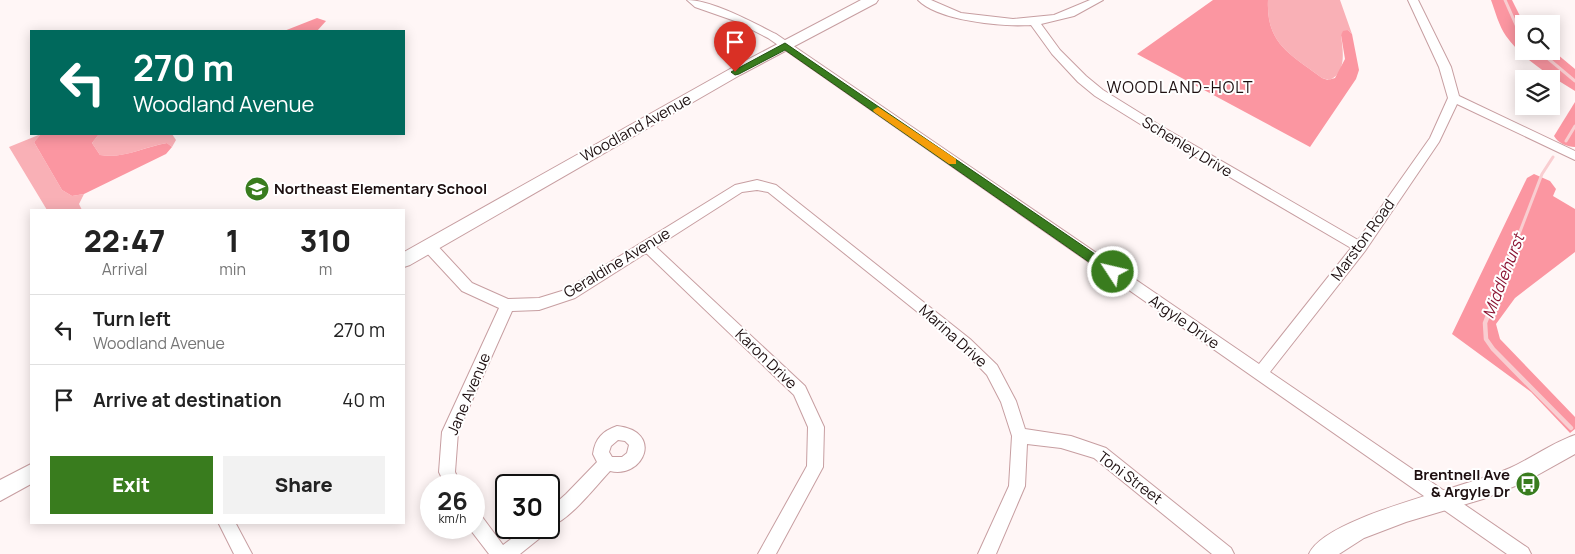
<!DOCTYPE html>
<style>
:root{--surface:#fff;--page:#f2f2f2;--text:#222;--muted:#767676;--line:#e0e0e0;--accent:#397c1e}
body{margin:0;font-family:Manrope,sans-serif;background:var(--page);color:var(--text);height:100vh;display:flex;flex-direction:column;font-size:19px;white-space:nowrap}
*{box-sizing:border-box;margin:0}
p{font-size:16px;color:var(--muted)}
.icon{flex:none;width:28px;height:28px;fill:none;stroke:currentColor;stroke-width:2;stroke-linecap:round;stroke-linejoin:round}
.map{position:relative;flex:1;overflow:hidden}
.panel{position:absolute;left:30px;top:209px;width:375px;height:315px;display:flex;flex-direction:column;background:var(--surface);border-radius:0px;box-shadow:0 2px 12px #0003}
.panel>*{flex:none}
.top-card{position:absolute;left:30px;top:30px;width:375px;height:105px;border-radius:0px;box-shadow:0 2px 12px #0003;background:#00695c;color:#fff;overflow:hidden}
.buttons{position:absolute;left:1515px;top:15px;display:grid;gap:10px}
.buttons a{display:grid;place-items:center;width:45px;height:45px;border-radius:0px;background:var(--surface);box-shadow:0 2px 12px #0003;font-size:25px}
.speed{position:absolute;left:420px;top:474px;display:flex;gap:10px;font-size:25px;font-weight:700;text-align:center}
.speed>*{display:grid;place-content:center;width:65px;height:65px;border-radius:50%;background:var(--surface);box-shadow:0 2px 12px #0003;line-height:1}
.speed small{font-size:12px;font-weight:400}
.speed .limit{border:2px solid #111;border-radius:8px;background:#fff;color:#111}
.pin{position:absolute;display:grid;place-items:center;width:42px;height:42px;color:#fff;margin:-51px -21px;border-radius:50% 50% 50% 0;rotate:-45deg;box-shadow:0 0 5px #0007}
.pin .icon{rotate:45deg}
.me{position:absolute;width:55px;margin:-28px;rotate:305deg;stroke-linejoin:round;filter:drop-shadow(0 0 4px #0008)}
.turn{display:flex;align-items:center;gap:18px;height:105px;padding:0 20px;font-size:22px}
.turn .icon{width:65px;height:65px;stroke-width:2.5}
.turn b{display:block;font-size:35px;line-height:42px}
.eta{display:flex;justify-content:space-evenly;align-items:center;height:85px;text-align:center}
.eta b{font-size:30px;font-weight:800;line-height:35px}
.action{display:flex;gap:10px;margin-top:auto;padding:10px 20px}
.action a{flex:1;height:58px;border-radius:0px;background:var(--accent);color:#fff;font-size:20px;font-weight:800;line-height:58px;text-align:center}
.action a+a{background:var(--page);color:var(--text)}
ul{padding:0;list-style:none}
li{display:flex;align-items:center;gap:15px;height:70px;padding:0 20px;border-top:1px solid var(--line)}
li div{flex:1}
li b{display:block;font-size:19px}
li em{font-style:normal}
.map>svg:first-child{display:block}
.green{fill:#f9b0b6}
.forest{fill:#fb96a1}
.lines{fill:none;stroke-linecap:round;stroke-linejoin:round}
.stream-far1{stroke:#f9ced1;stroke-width:3}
.stream{stroke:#f9ced1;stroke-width:4.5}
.minor-casing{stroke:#c79ea1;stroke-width:2}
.tertiary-casing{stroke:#c79ea1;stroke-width:2}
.minor{fill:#fff;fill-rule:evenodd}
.tertiary{fill:#fff;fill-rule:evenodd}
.route{fill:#397c1e;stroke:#255114}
.slow{fill:#f59e0b}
.labels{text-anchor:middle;stroke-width:4;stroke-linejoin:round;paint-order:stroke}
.street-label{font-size:15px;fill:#1d0f10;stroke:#fff}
.poi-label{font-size:15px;font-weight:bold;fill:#1d0f10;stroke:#fff;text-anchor:start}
.neighbourhood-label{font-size:16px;letter-spacing:1px;fill:#1d0f10;stroke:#fff}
.water-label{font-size:16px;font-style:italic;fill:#8c1533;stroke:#fff}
</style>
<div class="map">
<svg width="1575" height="554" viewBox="0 0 1575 554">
<rect width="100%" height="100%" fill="#fff6f6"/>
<!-- green -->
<g class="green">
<path d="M1268 0H1340L1352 34 1348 30 1341 35C1343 51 1347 73 1329 80L1322 78C1290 54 1266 44 1268 0Z"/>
<path d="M41 134 34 142 62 190 72 196 84 194 79 204 82 210H47L9 147Z"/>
<path d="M99 134H172L176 140 172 147 167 143C143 147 124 159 100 155L92 143Z"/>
</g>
<!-- forest -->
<g class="forest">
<path d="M1213 0H1268C1266 44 1290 54 1322 78L1328 80 1335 78 1345 59 1341 35 1343 31 1348 30 1352 34 1359 70 1356 79 1310 147 1137 54Z"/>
<path d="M1491 0H1512L1524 24V51H1551V49L1575 69V91C1551 76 1523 60 1506 36 1499 26 1495 11 1491 0Z"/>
<path d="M317 18 326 21 317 31H284Z"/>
<path d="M1575 102V147C1567 147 1558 143 1554 136Z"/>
<path d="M41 134H99L92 143 100 155C123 159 144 147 167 143L172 147 166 154 84 194 72 196 62 190 34 142Z"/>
<path d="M1534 174 1550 181 1556 189 1553 196 1575 209V252L1515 298 1496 324 1500 339 1575 417V429L1570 433 1531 392 1452 334 1527 178Z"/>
</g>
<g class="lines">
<!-- stream-far1 -->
<g class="stream-far1">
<path d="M1505 0 1517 27 1524 35"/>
<path d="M1539 51 1575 81"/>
<path d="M1566 141 1575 126"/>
<path d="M1516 242 1542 174 1553 157"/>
</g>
<!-- stream -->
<path class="stream" d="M1517 241 1485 323 1486 339 1493 349 1571 428"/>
<defs>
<g id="minor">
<path d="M687 0C712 0 752 22 776 34L1259 364 1351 248 1153 132 1095 96 1078 82 1052 54 1031 25C1004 27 938 21 918 0H931L961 13 1013 19 1054 15 1090 0H1103L1074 16 1041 24 1060 50 1086 76 1103 90 1161 126 1358 240 1430 138 1448 98 1439 67 1408 0H1418L1451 67 1459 96 1575 151V160L1457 104 1439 142 1365 251 1270 372 1528 548 1531 554H1507L768 38 735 21 695 7Z"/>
<path d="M757 180 776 185 970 339 997 365 1016 401 1025 429 1071 436 1106 448 1231 548 1234 554H1212L1094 458 1061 448 1027 444 1025 486 996 554H978L1009 486 1012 436 1001 402 987 375 960 347 935 326 768 192 757 190 742 192 656 247 805 386 824 427 823 467 776 554H758L807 466 808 427 794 395 646 253 575 298 539 310 512 311 458 432 455 472 461 485H445L439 472 442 432 499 308 462 291 424 250 422 246 424 242H434L472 283 508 299 539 298 565 290 735 185Z"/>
<path d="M617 426C664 431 644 479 610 471 594 488 571 519 549 527V509L566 494 597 462 593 454C595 438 603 431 617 426ZM618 440 625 441 629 445 627 453 622 457H612L609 452 611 446Z"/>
<path d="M474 512 480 514 503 545 526 528H547L545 534 520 554H489L469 528H474Z"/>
<path d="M218 522H235L252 554H234Z"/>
</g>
<g id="tertiary">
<path d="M861 0H878L876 3 740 75 410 265 404 267V252L730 69Z"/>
<path d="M1575 435V454L1525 482 1483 499 1406 522 1364 538 1339 554H1309C1325 516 1469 487 1510 468 1532 458 1552 443 1575 435Z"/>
<path d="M31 464V484L0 501V480Z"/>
</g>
</defs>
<!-- minor casing -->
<use href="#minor" class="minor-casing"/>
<!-- tertiary casing -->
<use href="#tertiary" class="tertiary-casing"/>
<!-- minor -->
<use href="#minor" class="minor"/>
<!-- tertiary -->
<use href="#tertiary" class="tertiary"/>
</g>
<!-- route -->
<path class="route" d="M785 43 1117 269 1118 272 1117 276H1109L785 50 739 74 735 75 731 72Z"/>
<!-- slow -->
<path class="slow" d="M878 107 956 159V164H949L874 112 873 110Z"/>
<!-- icons -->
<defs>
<symbol id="school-disc" viewBox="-11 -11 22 22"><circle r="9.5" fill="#397c1e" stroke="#fff"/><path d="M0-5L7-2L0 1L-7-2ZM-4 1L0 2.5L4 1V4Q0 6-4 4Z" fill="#fff"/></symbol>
<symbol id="bus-disc" viewBox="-11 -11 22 22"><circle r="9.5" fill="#397c1e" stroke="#fff"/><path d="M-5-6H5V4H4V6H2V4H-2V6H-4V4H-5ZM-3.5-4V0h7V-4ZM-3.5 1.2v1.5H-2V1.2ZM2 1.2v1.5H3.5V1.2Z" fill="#fff"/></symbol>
</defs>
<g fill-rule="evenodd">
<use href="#school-disc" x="243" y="175" width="28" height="28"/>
<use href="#bus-disc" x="1514" y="470" width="28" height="28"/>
</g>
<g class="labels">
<!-- street labels -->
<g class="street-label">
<text transform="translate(636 128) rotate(-29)" y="5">Woodland Avenue</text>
<text transform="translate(1187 147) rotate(31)" y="5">Schenley Drive</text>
<text transform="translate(1363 240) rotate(-54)" y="5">Marston Road</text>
<text transform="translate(617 263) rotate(-31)" y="5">Geraldine Avenue</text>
<text transform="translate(1184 322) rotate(35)" y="5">Argyle Drive</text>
<text transform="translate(953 336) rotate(42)" y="5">Marina Drive</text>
<text transform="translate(766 359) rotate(44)" y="5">Karon Drive</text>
<text transform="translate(469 394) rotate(-67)" y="5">Jane Avenue</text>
<text transform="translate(1130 478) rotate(37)" y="5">Toni Street</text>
</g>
<!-- poi labels -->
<g class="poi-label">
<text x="274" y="194">Northeast Elementary School</text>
<text x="1510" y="480" text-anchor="end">Brentnell Ave<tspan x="1510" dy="17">&amp; Argyle Dr</tspan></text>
</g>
<!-- neighbourhood labels -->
<g class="neighbourhood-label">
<text x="1180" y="93">WOODLAND-HOLT</text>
</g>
<!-- water labels -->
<g class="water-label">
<text transform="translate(1503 276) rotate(-69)" y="6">Middlehurst</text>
</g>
</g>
</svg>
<div class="buttons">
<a><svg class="icon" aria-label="search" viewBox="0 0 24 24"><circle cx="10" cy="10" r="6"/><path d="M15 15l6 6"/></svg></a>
<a><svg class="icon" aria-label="layers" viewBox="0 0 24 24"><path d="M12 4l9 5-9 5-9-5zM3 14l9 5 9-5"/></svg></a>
</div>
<div class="speed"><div>26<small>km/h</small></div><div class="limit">30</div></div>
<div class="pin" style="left:735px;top:72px;background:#d93025"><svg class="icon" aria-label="arrive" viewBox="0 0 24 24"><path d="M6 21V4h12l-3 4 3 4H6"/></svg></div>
<svg class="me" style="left:1113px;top:272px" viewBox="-20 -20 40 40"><circle r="17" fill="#397c1e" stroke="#fff" stroke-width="3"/><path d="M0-11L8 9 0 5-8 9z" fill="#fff"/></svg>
<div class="top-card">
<div class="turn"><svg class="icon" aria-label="left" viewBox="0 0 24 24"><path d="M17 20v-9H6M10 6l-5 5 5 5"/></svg><div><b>270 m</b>Woodland Avenue</div></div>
</div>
<section class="panel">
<div class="eta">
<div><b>22:47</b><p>Arrival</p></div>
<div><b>1</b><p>min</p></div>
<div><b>310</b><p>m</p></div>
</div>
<ul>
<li><svg class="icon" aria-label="left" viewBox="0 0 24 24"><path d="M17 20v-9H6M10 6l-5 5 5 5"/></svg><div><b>Turn left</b><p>Woodland Avenue</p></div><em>270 m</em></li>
<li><svg class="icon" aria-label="arrive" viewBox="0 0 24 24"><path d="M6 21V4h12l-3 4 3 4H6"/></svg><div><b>Arrive at destination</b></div><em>40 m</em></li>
</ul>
<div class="action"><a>Exit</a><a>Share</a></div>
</section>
</div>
